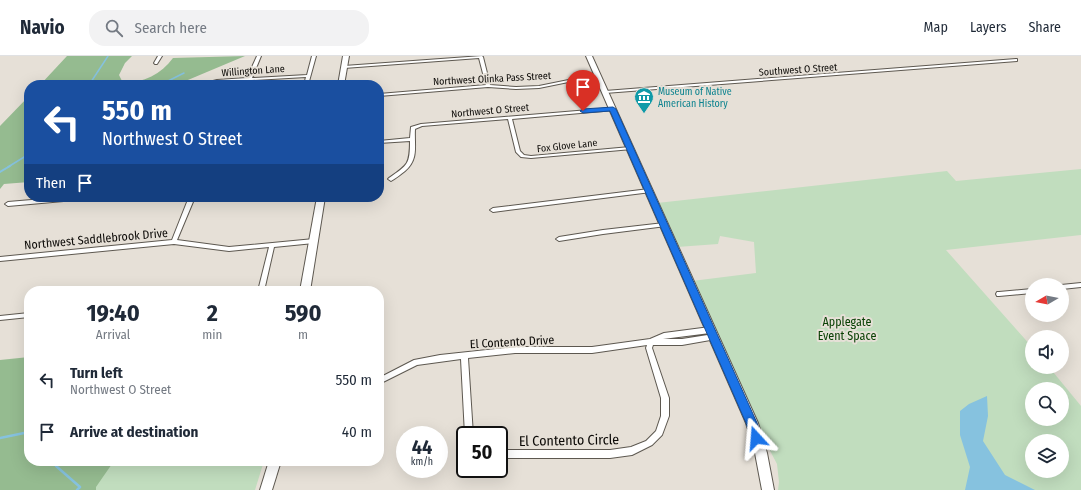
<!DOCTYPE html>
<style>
:root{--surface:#fff;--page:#f2f2f3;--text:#1f2937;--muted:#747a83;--line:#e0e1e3}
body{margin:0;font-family:"Fira Sans Condensed",sans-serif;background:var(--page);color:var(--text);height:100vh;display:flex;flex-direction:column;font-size:15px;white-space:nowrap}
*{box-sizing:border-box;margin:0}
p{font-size:13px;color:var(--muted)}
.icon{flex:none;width:22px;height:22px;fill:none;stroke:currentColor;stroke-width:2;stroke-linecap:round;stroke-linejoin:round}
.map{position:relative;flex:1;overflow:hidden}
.sheet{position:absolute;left:24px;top:230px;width:360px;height:180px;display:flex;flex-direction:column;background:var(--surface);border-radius:16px;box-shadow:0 4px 16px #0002}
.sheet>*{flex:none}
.hud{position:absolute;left:24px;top:24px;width:360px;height:122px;border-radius:16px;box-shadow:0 4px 16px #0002;background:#1a4fa0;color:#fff;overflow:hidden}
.needle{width:26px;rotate:260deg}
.tools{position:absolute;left:1025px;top:222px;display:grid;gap:8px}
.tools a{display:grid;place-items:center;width:44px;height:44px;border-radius:50%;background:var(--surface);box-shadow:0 4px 16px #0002;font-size:20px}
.speed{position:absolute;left:396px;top:370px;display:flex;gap:8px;font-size:20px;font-weight:700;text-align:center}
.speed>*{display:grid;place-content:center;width:52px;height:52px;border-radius:50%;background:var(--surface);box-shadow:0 4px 16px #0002;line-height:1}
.speed small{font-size:10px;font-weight:400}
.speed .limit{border:2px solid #111;border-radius:6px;background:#fff;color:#111}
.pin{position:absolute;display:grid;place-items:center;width:34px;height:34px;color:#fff;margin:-41px -17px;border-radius:50% 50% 50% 0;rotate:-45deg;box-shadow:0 0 4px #0007}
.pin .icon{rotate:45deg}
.me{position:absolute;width:44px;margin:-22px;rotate:341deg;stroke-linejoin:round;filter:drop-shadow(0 0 3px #0008)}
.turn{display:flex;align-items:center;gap:14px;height:84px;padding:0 12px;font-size:18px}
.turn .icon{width:52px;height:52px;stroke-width:2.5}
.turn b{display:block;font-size:28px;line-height:34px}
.then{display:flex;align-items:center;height:38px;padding:0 12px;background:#0003;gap:8px;font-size:15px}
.eta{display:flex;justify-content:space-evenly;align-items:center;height:68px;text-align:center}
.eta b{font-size:24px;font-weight:700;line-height:28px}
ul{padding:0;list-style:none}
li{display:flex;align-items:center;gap:12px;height:52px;padding:0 12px}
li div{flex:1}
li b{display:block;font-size:15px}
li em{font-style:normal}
header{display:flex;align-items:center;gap:24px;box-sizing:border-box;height:56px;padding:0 20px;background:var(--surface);border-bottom:1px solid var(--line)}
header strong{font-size:19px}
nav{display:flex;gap:22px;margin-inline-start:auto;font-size:14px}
.search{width:280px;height:36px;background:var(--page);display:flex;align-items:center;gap:10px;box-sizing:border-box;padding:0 14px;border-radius:16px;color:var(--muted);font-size:15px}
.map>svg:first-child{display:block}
.green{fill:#c1ddbe;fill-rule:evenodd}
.forest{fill:#95bb90}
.water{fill:#86c2df}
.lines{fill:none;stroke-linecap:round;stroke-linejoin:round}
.stream-far2{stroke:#86c2df;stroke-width:1.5}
.stream-far1{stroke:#86c2df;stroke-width:2}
.stream{stroke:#86c2df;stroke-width:2.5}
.street-casing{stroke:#5d5850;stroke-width:2}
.secondary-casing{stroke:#5d5850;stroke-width:2}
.street{fill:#fff;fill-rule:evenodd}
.secondary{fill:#fff;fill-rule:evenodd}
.route{fill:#1a73e8;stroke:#114b97}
.labels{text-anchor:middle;stroke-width:4;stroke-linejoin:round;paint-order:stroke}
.far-street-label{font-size:10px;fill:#0d0b08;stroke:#e6e0d7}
.far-culture-label{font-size:10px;fill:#0d838f;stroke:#e6e0d7;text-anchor:start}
.street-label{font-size:12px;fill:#0d0b08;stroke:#e6e0d7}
.park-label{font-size:12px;fill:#094104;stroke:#e6e0d7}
.near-street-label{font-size:14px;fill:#0d0b08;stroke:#e6e0d7}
</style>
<header>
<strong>Navio</strong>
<div class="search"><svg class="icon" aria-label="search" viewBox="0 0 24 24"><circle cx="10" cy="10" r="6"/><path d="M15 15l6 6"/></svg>Search here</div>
<nav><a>Map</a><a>Layers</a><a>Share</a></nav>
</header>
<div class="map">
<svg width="1081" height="434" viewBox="0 0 1081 434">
<rect width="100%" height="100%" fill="#e6e0d7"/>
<!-- green -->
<g class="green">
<path d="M1081 113V179L946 194 1032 291V311H1049L1081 350V434H778L779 426 777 408 740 338 692 225 756 217 754 186 720 180 718 188 677 191 657 147 947 115 956 125ZM1032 333H1062V363H1032ZM1032 385H1062V415H1032Z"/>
<path d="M0 309 29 405H264L255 434H0Z"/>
</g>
<!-- forest -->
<g class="forest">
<path d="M67 0H132L125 7 119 19 123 27C144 27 161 18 173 2L245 0 176 29H40Z"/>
<path d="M29 40V126L4 128 0 133V70Z"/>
<path d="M29 301V405H114L96 431V434H0V304Z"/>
</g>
<!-- water -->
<path class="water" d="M987 340 988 360 983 385 1005 419 1035 434H965L970 411 960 379V355L969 348Z"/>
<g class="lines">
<!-- stream-far2 -->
<g class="stream-far2">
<path d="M89 29 108 0"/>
<path d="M160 29 184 17"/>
<path d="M8 111 29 98"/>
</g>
<!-- stream-far1 -->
<path class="stream-far1" d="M0 116 10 110"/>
<!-- stream -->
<g class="stream">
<path d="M0 382 29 376"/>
<path d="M58 405 56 410 80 431 77 434"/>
</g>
<defs>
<g id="street">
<path d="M158 0H162L157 8H155L154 7Z"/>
<path d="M257 0H261L252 22 307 19 312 0H316L308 29H304L306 21 217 26 205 29H197L217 24 247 22Z"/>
<path d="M482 0 483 1 490 29 516 31 539 30 598 18 600 19 598 20 539 32 516 33 488 31 379 40V38L486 29 479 2 344 12 342 11 344 10Z"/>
<path d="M1016 3H1017V5L605 37 603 36 605 35Z"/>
<path d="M613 52H615V54L512 63 520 95 524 99 531 100 630 91 632 92V93L531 102 521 101 516 96 508 63 422 70 415 73C414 90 419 103 405 115 400 119 396 122 391 125L388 123 389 122C408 109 410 108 410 85L379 87V85L410 82 411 71 421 68Z"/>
<path d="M649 133 652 135 651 136 493 156 490 154 493 152Z"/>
<path d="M67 141H89L86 143 8 150 5 148 8 146Z"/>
<path d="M189 141H195L177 184 229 191 314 183 317 185 314 187 274 191 264 235H258L269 191 229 195 174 188 0 205V201L172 184Z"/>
<path d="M664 167 666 168 667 169 666 170 603 178 559 185 556 183 559 181 603 174Z"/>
<path d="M1081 227V231L1062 233V229H1061Z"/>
<path d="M1032 233V237L999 240H997L996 238 997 236H999Z"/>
<path d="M29 257V261L0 264V260Z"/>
<path d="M710 271 712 272 713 274 712 276 710 277 663 283H682L714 278 716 279 717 281 716 283 682 289H653L652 292 669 342V360L662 379 652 389 632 399 610 402H499V394H610L631 391 646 385 656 375 661 360V342L646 292 647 289 592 297H515L468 302 473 379H465L461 303 417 309 379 328V322L414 304 440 299 515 291H592L650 283 664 277Z"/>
</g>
<g id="secondary">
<path d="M343 0H349L344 29H338Z"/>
<path d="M586 0H592L758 367 767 397 774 434H762L755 397 746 367Z"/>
<path d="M317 141H325L310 235H300Z"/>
<path d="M269 405H281L272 434H260Z"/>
</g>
</defs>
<!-- street casing -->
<use href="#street" class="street-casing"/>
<!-- secondary casing -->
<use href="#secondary" class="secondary-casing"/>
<!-- street -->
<use href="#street" class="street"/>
<!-- secondary -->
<use href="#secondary" class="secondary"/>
</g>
<!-- route -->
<path class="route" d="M613 51 616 53 757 367 762 382 760 386 756 387 752 386 746 367 610 55 583 57 580 55 583 53Z"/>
<!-- icons -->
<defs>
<symbol id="museum-pin" viewBox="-11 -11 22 30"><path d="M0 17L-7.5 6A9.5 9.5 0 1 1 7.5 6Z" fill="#0f9aa8" stroke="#e6e0d7"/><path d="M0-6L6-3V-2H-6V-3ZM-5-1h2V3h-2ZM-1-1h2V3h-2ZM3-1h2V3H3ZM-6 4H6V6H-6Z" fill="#fff"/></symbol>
</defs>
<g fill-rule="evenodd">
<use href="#museum-pin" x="633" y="30" width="22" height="30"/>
</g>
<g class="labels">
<!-- far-street labels -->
<g class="far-street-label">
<text transform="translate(798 13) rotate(-4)" y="4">Southwest O Street</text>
<text transform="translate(253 14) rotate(-4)" y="4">Willington Lane</text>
<text transform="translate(492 22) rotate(-3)" y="4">Northwest Olinka Pass Street</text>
<text transform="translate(490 54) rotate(-5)" y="4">Northwest O Street</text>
<text transform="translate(567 89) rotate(-6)" y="4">Fox Glove Lane</text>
</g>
<!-- far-culture labels -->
<g class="far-culture-label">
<text x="658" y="39">Museum of Native<tspan x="658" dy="12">American History</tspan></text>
</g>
<!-- street labels -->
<g class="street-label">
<text transform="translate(96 183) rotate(-5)" y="4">Northwest Saddlebrook Drive</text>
<text transform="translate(512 286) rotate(-3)" y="4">El Contento Drive</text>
</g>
<!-- park labels -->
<g class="park-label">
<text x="847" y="270">Applegate<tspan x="847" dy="14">Event Space</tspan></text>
</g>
<!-- near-street labels -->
<g class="near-street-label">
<text transform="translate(569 384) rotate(-1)" y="5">El Contento Circle</text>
</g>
</g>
</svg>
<div class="tools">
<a><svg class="needle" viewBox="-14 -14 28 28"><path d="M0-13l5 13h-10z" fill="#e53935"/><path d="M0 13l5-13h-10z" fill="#747a83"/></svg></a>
<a><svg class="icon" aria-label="sound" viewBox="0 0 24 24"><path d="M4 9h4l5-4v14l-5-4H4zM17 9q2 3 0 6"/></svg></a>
<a><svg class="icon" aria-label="search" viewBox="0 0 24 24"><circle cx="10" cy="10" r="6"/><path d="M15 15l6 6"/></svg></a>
<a><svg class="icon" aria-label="layers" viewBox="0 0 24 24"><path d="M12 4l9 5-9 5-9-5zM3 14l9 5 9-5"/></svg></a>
</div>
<div class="speed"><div>44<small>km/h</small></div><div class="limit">50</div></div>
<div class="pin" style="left:583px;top:55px;background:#d93025"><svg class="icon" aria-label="arrive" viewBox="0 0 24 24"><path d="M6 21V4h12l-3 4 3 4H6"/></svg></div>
<svg class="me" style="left:756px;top:382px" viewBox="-20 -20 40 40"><path d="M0-17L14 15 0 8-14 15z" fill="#1a73e8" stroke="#fff" stroke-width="4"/></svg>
<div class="hud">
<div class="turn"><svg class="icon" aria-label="left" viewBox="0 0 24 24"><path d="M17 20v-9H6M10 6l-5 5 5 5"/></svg><div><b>550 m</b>Northwest O Street</div></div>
<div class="then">Then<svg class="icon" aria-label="arrive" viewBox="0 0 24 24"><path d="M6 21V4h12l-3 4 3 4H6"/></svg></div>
</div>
<section class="sheet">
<div class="eta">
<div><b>19:40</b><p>Arrival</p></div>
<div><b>2</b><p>min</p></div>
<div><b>590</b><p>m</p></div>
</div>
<ul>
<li><svg class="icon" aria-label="left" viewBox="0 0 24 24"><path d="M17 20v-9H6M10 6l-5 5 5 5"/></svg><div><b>Turn left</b><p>Northwest O Street</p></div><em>550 m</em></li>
<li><svg class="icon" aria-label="arrive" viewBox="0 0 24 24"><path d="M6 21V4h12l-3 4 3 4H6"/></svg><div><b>Arrive at destination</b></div><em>40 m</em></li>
</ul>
</section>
</div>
